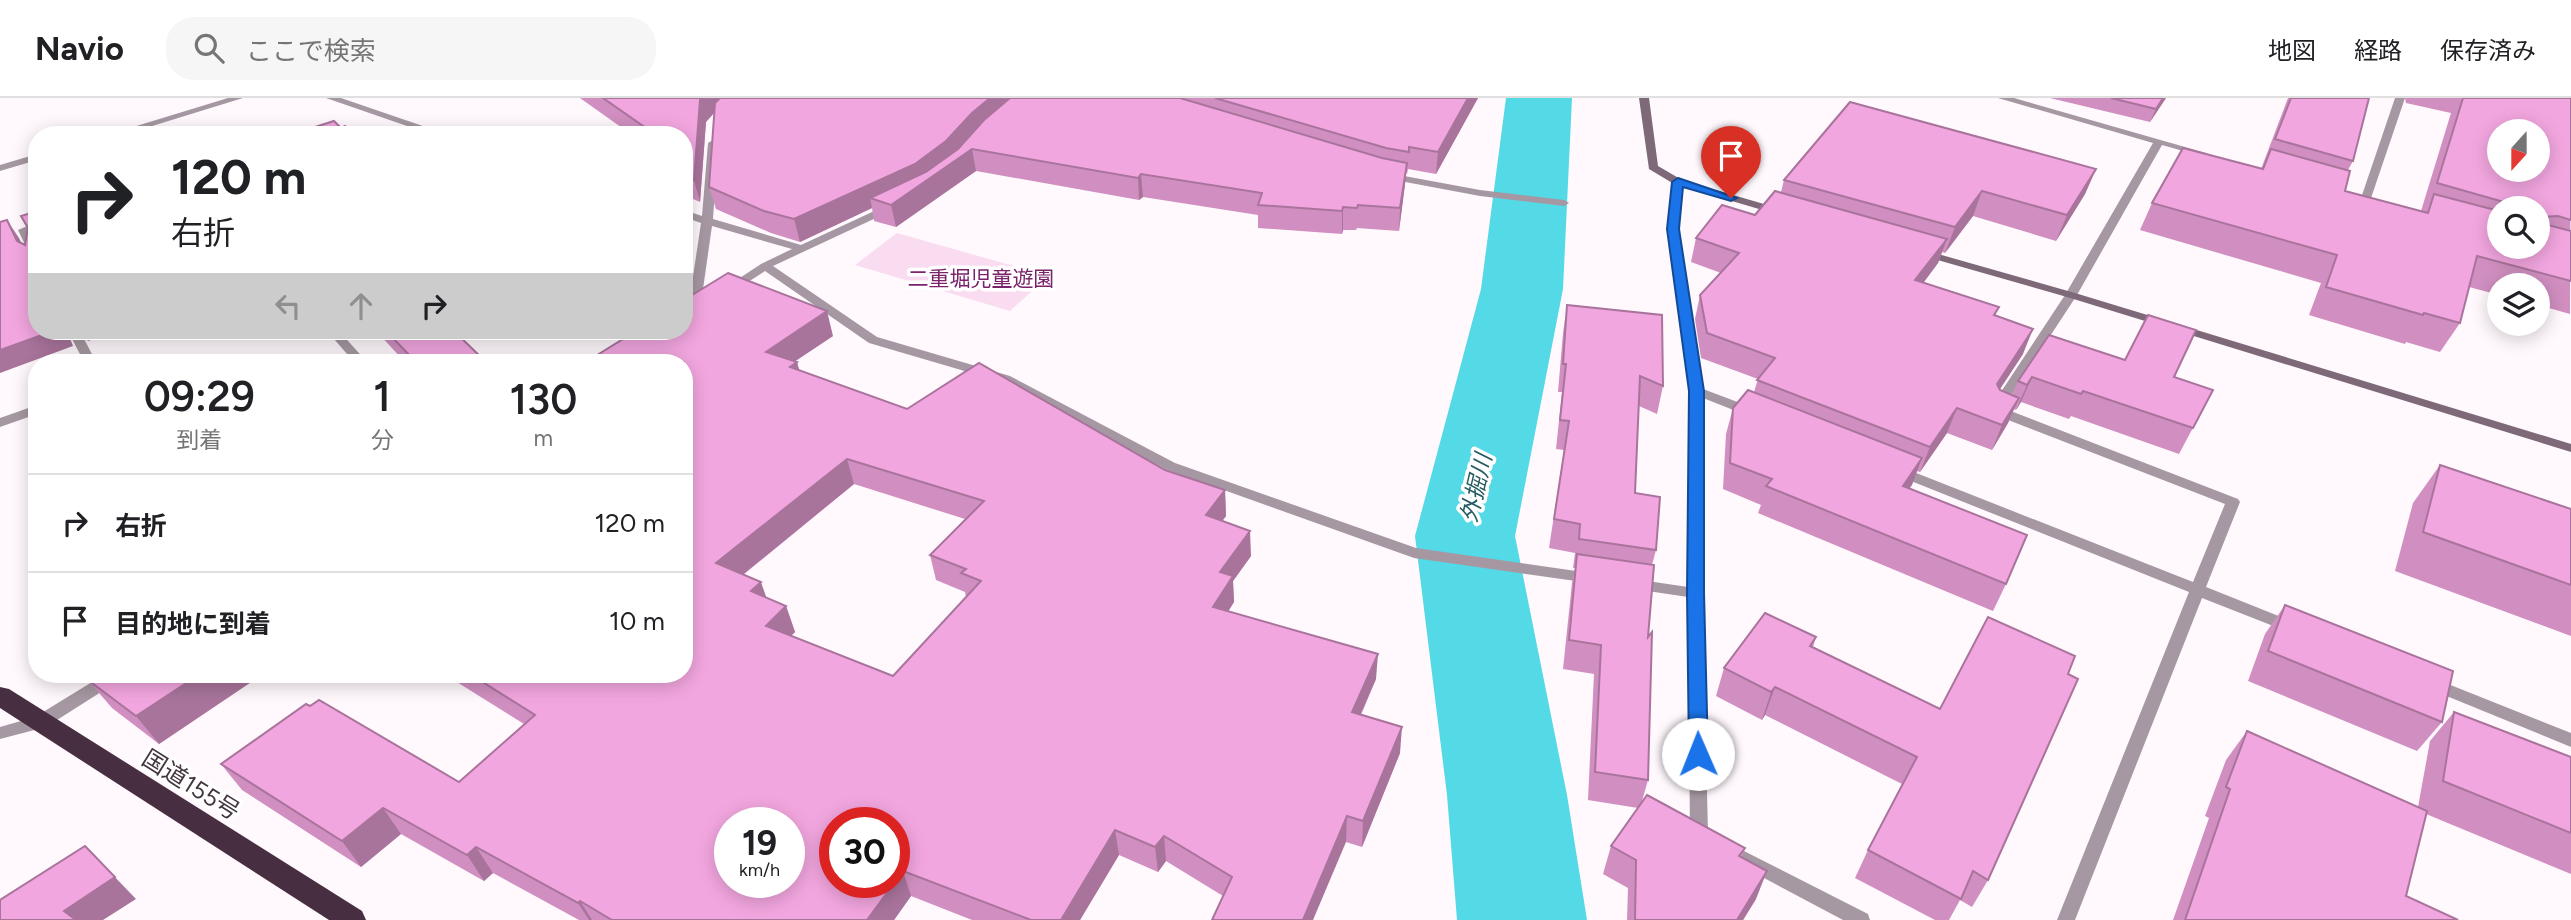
<!DOCTYPE html>
<html lang="ja">
<meta charset="utf-8">
<style>
:root{--surface:#fff;--page:#f6f6f6;--text:#202124;--muted:#757577;--line:#e0e0e0}
body{margin:0;font-family:Figtree,"Noto Sans JP",sans-serif;background:var(--page);color:var(--text);height:100vh;display:flex;flex-direction:column;font-size:26px;white-space:nowrap}
*{box-sizing:border-box;margin:0}
p{font-size:23px;color:var(--muted)}
.icon{flex:none;width:38px;height:38px;fill:none;stroke:currentColor;stroke-width:2;stroke-linecap:round;stroke-linejoin:round}
.map{position:relative;flex:1;overflow:hidden}
.side{position:absolute;left:28px;top:256px;width:665px;height:329px;display:flex;flex-direction:column;background:var(--surface);border-radius:28px;box-shadow:0 4px 18px #0003}
.side>*{flex:none}
.top-card{position:absolute;left:28px;top:28px;width:665px;height:214px;border-radius:28px;box-shadow:0 4px 18px #0003;background:#fff;color:var(--text);overflow:hidden}
.needle{width:46px;rotate:201deg}
.tools{position:absolute;left:2487px;top:21px;display:grid;gap:14px}
.tools a{display:grid;place-items:center;width:63px;height:63px;border-radius:50%;background:var(--surface);box-shadow:0 4px 18px #0003;font-size:35px}
.speed{position:absolute;left:714px;top:709px;display:flex;gap:14px;font-size:35px;font-weight:700;text-align:center}
.speed>*{display:grid;place-content:center;width:91px;height:91px;border-radius:50%;background:var(--surface);box-shadow:0 4px 18px #0003;line-height:1}
.speed small{font-size:18px;font-weight:400}
.speed .limit{border:10px solid #d22;background:#fff;color:#111}
.pin{position:absolute;display:grid;place-items:center;width:60px;height:60px;color:#fff;margin:-72px -30px;border-radius:50% 50% 50% 0;rotate:-45deg;box-shadow:0 0 7px #0007}
.pin .icon{rotate:45deg}
.me{position:absolute;width:77px;margin:-38px;rotate:359deg;stroke-linejoin:round;filter:drop-shadow(0 0 5px #0008)}
.turn{display:flex;align-items:center;gap:24px;height:147px;padding:0 28px;font-size:32px}
.turn .icon{width:91px;height:91px;stroke-width:2.5}
.turn b{display:block;font-size:49px;line-height:60px}
.lanes{display:flex;align-items:center;height:66px;padding:0 28px;background:#0003;justify-content:center;gap:35px;direction:ltr}
.lanes .off{opacity:.35}
.eta{display:flex;justify-content:space-evenly;align-items:center;height:119px;text-align:center}
.eta b{font-size:42px;font-weight:600;line-height:49px}
ul{padding:0;list-style:none}
li{display:flex;align-items:center;gap:21px;height:98px;padding:0 28px;border-top:2px solid var(--line)}
li div{flex:1}
li b{display:block;font-size:26px}
li em{font-style:normal}
header{display:flex;align-items:center;gap:42px;box-sizing:border-box;height:98px;padding:0 35px;background:var(--surface);border-bottom:2px solid var(--line)}
header strong{font-size:33px}
nav{display:flex;gap:38px;margin-inline-start:auto;font-size:24px}
.search{width:490px;height:63px;background:var(--page);display:flex;align-items:center;gap:18px;box-sizing:border-box;padding:0 24px;border-radius:28px;color:var(--muted);font-size:26px}
.map>svg:first-child{display:block}
.green{fill:#fadcf1}
.lines{fill:none;stroke-linecap:round;stroke-linejoin:round}
.river{fill:#54d9e6;fill-rule:evenodd}
.street{fill:#a698a2;fill-rule:evenodd}
.secondary{fill:#7d6978;fill-rule:evenodd}
.highway{fill:#482e41;fill-rule:evenodd}
.wall{fill:#d08fc0;fill-rule:evenodd}
.shaded-wall{fill:#a9749c}
.building{fill:#f2a6df;stroke:#a9749c;stroke-width:2;fill-rule:evenodd}
.route{fill:#1a73e8;stroke:#114b97;stroke-width:2}
.labels{text-anchor:middle;stroke-width:7;stroke-linejoin:round;paint-order:stroke}
.park-label{font-size:21px;fill:#7a236a;stroke:#fff}
.water-label{font-size:23px;font-style:italic;fill:#245c61;stroke:#fff}
.near-street-label{font-size:24px;fill:#43363f;stroke:#fff}
</style>
<header>
<strong>Navio</strong>
<div class="search"><svg class="icon" aria-label="search" viewBox="0 0 24 24"><circle cx="10" cy="10" r="6"/><path d="M15 15l6 6"/></svg>ここで検索</div>
<nav><a>地図</a><a>経路</a><a>保存済み</a></nav>
</header>
<div class="map">
<svg width="2571" height="822" viewBox="0 0 2571 822">
<rect width="100%" height="100%" fill="#fff8fd"/>
<!-- green -->
<path class="green" d="M897 135 1049 178 1010 213 855 167Z"/>
<g class="lines">
<!-- river -->
<path class="river" d="M1506 0H1572L1563 191 1515 438 1567 697 1587 822H1457L1447 697 1415 438 1481 191Z"/>
<!-- street -->
<g class="street">
<path d="M228 0H243L123 37H107Z"/>
<path d="M326 0H341L449 37H433Z"/>
<path d="M1998 0H2014L2206 55 2201 58 2162 47 2077 197 2003 310 2238 401 2240 404 2206 489 2296 525 2299 529 2296 533H2286L2202 500 2075 822H2057L2189 494 1891 375 1889 372 1896 368 1901 369 2193 484 2225 406 1990 315 1989 312 2065 197 2153 45Z"/>
<path d="M2395 0H2405L2370 103 2369 105H2361L2360 103Z"/>
<path d="M713 42 718 45 713 121 801 147 885 108H893V112L773 168 877 239 1010 278 1175 365 1416 450 1590 475 1595 476 1597 480 1595 484 1590 485 1414 460 1165 371 1002 284 869 245 765 173 734 193H726V189L761 166 792 151 712 128 700 212 698 215H690L688 212 701 125 684 119V112L702 118 708 45Z"/>
<path d="M37 56V62L0 73V67Z"/>
<path d="M1388 75 1480 92 1564 102 1569 105 1564 108 1480 98 1384 80V76Z"/>
<path d="M1678 81 1683 84 1678 131 1703 291 1756 311 1757 314 1756 317H1746L1703 300 1702 495 1708 734 1712 740 1709 745 1703 747 1693 742 1690 737 1688 499 1634 491 1629 490 1627 486 1629 482 1634 481 1688 489 1691 293 1668 131 1673 84Z"/>
<path d="M37 124V131L29 133 37 148V162L31 159 18 132Z"/>
<path d="M68 233H80L96 264H84Z"/>
<path d="M327 233H339L367 264H354Z"/>
<path d="M37 307V316L0 329V320Z"/>
<path d="M105 576H125L123 580 46 629 0 641V629L35 619Z"/>
<path d="M2433 580 2571 635V649L2427 590 2425 586 2427 582Z"/>
<path d="M1740 751 1868 816 1870 822H1843L1734 764 1731 759 1734 754Z"/>
</g>
<!-- secondary -->
<g class="secondary">
<path d="M1639 0H1649L1658 68 1682 82 1784 112V116H1776L1674 86 1649 71Z"/>
<path d="M1924 152 2075 195 2571 346V354L2067 199 1920 157 1918 155Z"/>
</g>
<!-- highway -->
<path class="highway" d="M0 589 9 591 362 813 366 822H329L0 610Z"/>
</g>
<!-- wall -->
<g class="wall">
<path d="M580 0H1478L1436 76 1408 71 1407 76 1406 75 1399 133 1357 130 1356 132H1343L1342 136 1258 130V117L1143 99 1139 102 976 73 896 129 874 123 872 110 800 144 771 135 716 111 709 89 715 14 706 24 700 104 684 97V37H632Z"/>
<path d="M2050 0H2166L2150 24Z"/>
<path d="M2288 0H2369L2353 63 2348 72 2345 93 2421 113 2451 15 2406 5 2405 0H2571L2570 216 2538 207V187H2499V197L2469 189 2460 225 2440 254 2406 244 2405 246 2309 217 2321 185 2140 132 2152 105 2261 71ZM2499 110H2538L2499 149Z"/>
<path d="M2096 71 2085 96 2056 143 1973 118 1945 155 1942 154 1938 165 1923 185 1999 209 1995 217 2023 256 1999 292 2012 297 2018 283 2049 237 2213 292 2179 356 2071 318 2069 321 2021 304 2016 312 2014 311 2008 325 1992 352 1947 335 1920 374 1917 373 1909 390 2006 486 1993 513 1758 415 1761 407 1723 391 1726 336 1733 310 1754 294 1758 281 1701 260 1695 221 1700 197 1721 175 1691 164 1696 140 1755 117 1781 94 1784 82Z"/>
<path d="M1567 207 1663 288 1657 316 1639 308 1635 395 1656 452 1652 467 1648 539V682L1642 703 1745 750 1742 759 1756 801 1743 822H1627L1628 790 1603 776 1611 748 1638 710 1588 702 1594 576 1563 571 1572 485 1575 470H1573L1575 455 1549 450 1564 352 1556 351 1562 294H1558L1563 235Z"/>
<path d="M376 233H454L486 264H405Z"/>
<path d="M833 238 795 263 797 264 799 273 907 311 1165 372 1225 392 1226 418 1222 423 1251 458 1233 483 1234 504 1228 513 1376 581 1361 617 1400 655 1362 749 1346 744 1223 798 1166 763 1158 774 1119 757 1080 822H972L911 798 894 822H579L493 775 484 783 401 736 361 769 242 692 221 666 459 684 524 626 444 576H684V264ZM854 386 965 421 930 457 936 482 965 494 966 499 893 578 791 538 795 534 786 508 767 500 743 477Z"/>
<path d="M2440 367 2571 411V538L2395 473 2413 405Z"/>
<path d="M2285 507 2442 624 2417 653 2248 583 2265 536Z"/>
<path d="M1816 539 1813 549 1940 611 1988 782 1972 809 1960 802 1949 822H1935L1855 780 1868 752 1902 686 1765 617 1762 622 1716 598 1724 570Z"/>
<path d="M263 576 159 646 112 610 88 582Z"/>
<path d="M2454 614 2571 659V776L2426 716 2406 798 2458 822H2173L2209 720 2205 718 2226 662 2247 633 2418 709 2430 643Z"/>
</g>
<!-- shaded-wall -->
<g class="shaded-wall">
<path d="M702 0H727L706 24 700 104 694 82 700 2Z"/>
<path d="M990 0H1019L972 51 976 73 896 129 891 107 870 100 872 110 800 144 794 121 972 15Z"/>
<path d="M1468 0H1478L1436 76 1438 54Z"/>
<path d="M2163 0H2166L2150 24 2156 11Z"/>
<path d="M1407 65 1405 87 1399 133 1400 110Z"/>
<path d="M2096 71 2085 96 2056 143 2067 117Z"/>
<path d="M1141 76 1143 99 1139 102 1138 80Z"/>
<path d="M1982 93 1973 118 1945 155 1955 129Z"/>
<path d="M1343 109V132L1342 136V113Z"/>
<path d="M7 122 19 140 29 160 17 143Z"/>
<path d="M1947 141 1938 165 1907 207 1915 182Z"/>
<path d="M827 213 833 238 773 278 766 254Z"/>
<path d="M2033 231 2023 256 1987 311 1997 286Z"/>
<path d="M53 233H67L73 248 0 275V252Z"/>
<path d="M81 233H116L88 243Z"/>
<path d="M797 264 804 289 790 269Z"/>
<path d="M2032 279 2021 304 2016 312 2027 287Z"/>
<path d="M2019 300 2008 325 1992 352 2002 327Z"/>
<path d="M1957 310 1947 335 1920 374 1930 349Z"/>
<path d="M1922 360 1912 387 1892 415 1903 388Z"/>
<path d="M847 361 854 386 725 491 716 465Z"/>
<path d="M1225 392 1226 418 1207 443 1206 417Z"/>
<path d="M1250 433 1251 458 1233 483 1234 504 1215 535 1213 509 1220 474Z"/>
<path d="M761 484 770 510 751 493Z"/>
<path d="M786 508 795 534 775 553 766 528Z"/>
<path d="M1378 556 1376 581 1350 640 1352 614Z"/>
<path d="M200 576H263L159 646 136 618Z"/>
<path d="M1775 589 1765 617 1762 622 1771 594Z"/>
<path d="M1402 629 1400 655 1362 749 1363 723Z"/>
<path d="M383 710 401 736 361 769 342 743Z"/>
<path d="M1347 718 1346 744 1313 822H1303Z"/>
<path d="M1115 732 1119 757 1080 822H1061Z"/>
<path d="M1164 738 1166 763 1158 774 1155 749Z"/>
<path d="M85 748 136 801 103 822H73L64 813Z"/>
<path d="M476 749 493 775 484 783 467 757Z"/>
<path d="M903 773 911 798 894 822H867Z"/>
<path d="M1767 773 1756 801 1743 822H1737Z"/>
<path d="M580 803 592 822H589L578 805Z"/>
</g>
<!-- building -->
<g class="building">
<path d="M603 0H702L700 2 694 82 684 78V64L691 60 684 56V37H656Z"/>
<path d="M720 0H990L972 15 946 43 915 66 794 121 764 113 709 89 715 5Z"/>
<path d="M1010 0H1180L1382 60 1407 65 1400 110 1358 107 1357 110 1343 109 1342 113 1258 107 1262 95 1141 76 1138 80 972 51 891 107 870 100 926 74 958 51 984 22Z"/>
<path d="M1215 0H1468L1438 54 1409 49V54L1386 50Z"/>
<path d="M2111 0H2163L2156 11Z"/>
<path d="M2291 0H2369L2353 63 2275 41Z"/>
<path d="M2463 0H2571V122L2558 118 2539 119 2538 121V110H2518V108L2437 85ZM2499 33H2538V72H2499Z"/>
<path d="M1850 4 2096 71 2067 117 1982 93 1955 129 1784 82Z"/>
<path d="M334 23 341 30 345 28 353 37H290Z"/>
<path d="M2183 50 2263 71 2271 51 2350 73 2345 93 2428 115 2434 96 2499 113V149H2538V122L2540 125 2571 133V183L2477 158 2460 225 2424 215 2423 217 2326 189 2337 157 2152 105Z"/>
<path d="M1775 93 1947 141 1915 182 1999 209 1994 217 2033 231 1997 286 2000 292 2019 300 2002 327 1957 310 1930 349 1757 282 1775 260 1707 235 1700 197 1739 155 1696 140 1722 107 1755 117Z"/>
<path d="M37 113V233H53L0 252V124L7 122 17 143 25 147 28 130 21 118Z"/>
<path d="M728 175 827 213 766 254 797 264 790 269 907 311 979 265 1165 372 1225 392 1206 417 1250 433 1220 474 1233 478 1213 509 1378 556 1352 614 1402 629 1363 723 1347 718 1303 822H1212L1232 779 1164 738 1155 749 1115 732 1061 822H1031L903 773 867 822H612L580 803 578 805 476 749 467 757 383 710 342 743 221 666 306 606 310 608 319 602 459 684 535 617 470 576H684V264H586L636 233H684V202ZM847 361 984 403 930 457 966 471 961 475 981 483 893 578 766 528 786 508 751 493 761 484 716 465ZM730 724H789V784H730ZM835 724H894V784H835Z"/>
<path d="M1567 207 1662 217 1663 288 1640 278 1635 395 1660 399 1656 452 1579 441 1580 426 1554 421 1569 323 1560 322 1566 266H1563Z"/>
<path d="M2148 217 2196 232 2174 279 2213 292 2193 330 2083 293 2081 296 2032 279 2027 287 2018 283 2049 237 2125 262Z"/>
<path d="M386 233H454L486 264H416Z"/>
<path d="M1748 292 1922 360 1903 388 2027 437 2006 486 1766 388 1772 381 1730 365 1733 310Z"/>
<path d="M2440 367 2571 411V487L2423 434Z"/>
<path d="M1577 456 1654 467 1648 539 1652 534 1648 682 1595 674 1601 547 1569 542Z"/>
<path d="M2285 507 2453 573 2442 624 2268 553Z"/>
<path d="M1765 515 1816 539 1810 548 1940 611 1988 519 2075 558 2068 576 2078 581 1988 782 1973 773 1961 801 1868 752 1917 659 1775 589 1771 594 1724 570Z"/>
<path d="M95 576H200L136 618 88 582Z"/>
<path d="M2454 614 2571 659V735L2443 683Z"/>
<path d="M2247 633 2427 713 2406 798 2458 822H2185L2230 691 2226 689Z"/>
<path d="M1647 697 1745 750 1739 758 1767 773 1737 822H1635L1636 762 1611 748Z"/>
<path d="M85 748 115 779 64 813 76 822H0V802Z"/>
</g>
<!-- route -->
<path class="route" d="M1678 80 1737 100 1731 103 1683 89 1679 131 1704 293V495L1708 656 1705 662 1698 664 1691 662 1689 656 1687 495 1689 293 1667 131 1672 84Z"/>
<g class="labels">
<!-- park labels -->
<g class="park-label">
<text x="981" y="188">二重堀児童遊園</text>
</g>
<!-- water labels -->
<g class="water-label">
<text transform="translate(1476 390) rotate(-77)" y="8">外掘川</text>
</g>
<!-- near-street labels -->
<g class="near-street-label">
<text transform="translate(191 687) rotate(32)" y="8">国道155号</text>
</g>
</g>
</svg>
<div class="tools">
<a><svg class="needle" viewBox="-14 -14 28 28"><path d="M0-13l5 13h-10z" fill="#e53935"/><path d="M0 13l5-13h-10z" fill="#757577"/></svg></a>
<a><svg class="icon" aria-label="search" viewBox="0 0 24 24"><circle cx="10" cy="10" r="6"/><path d="M15 15l6 6"/></svg></a>
<a><svg class="icon" aria-label="layers" viewBox="0 0 24 24"><path d="M12 4l9 5-9 5-9-5zM3 14l9 5 9-5"/></svg></a>
</div>
<div class="speed"><div>19<small>km/h</small></div><div class="limit">30</div></div>
<div class="pin" style="left:1731px;top:100px;background:#d93025"><svg class="icon" aria-label="arrive" viewBox="0 0 24 24"><path d="M6 21V4h12l-3 4 3 4H6"/></svg></div>
<svg class="me" style="left:1698px;top:656px" viewBox="-20 -20 40 40"><circle r="19" fill="#fff"/><path d="M0-13L10 11 0 6-10 11z" fill="#1a73e8"/></svg>
<div class="top-card">
<div class="turn"><svg class="icon" aria-label="right" viewBox="0 0 24 24"><path d="M7 20v-9h11M14 6l5 5-5 5"/></svg><div><b>120 m</b>右折</div></div>
<div class="lanes"><svg class="icon off" aria-label="left" viewBox="0 0 24 24"><path d="M17 20v-9H6M10 6l-5 5 5 5"/></svg><svg class="icon off" aria-label="ahead" viewBox="0 0 24 24"><path d="M12 20V5M6 11l6-6 6 6"/></svg><svg class="icon" aria-label="right" viewBox="0 0 24 24"><path d="M7 20v-9h11M14 6l5 5-5 5"/></svg></div>
</div>
<section class="side">
<div class="eta">
<div><b>09:29</b><p>到着</p></div>
<div><b>1</b><p>分</p></div>
<div><b>130</b><p>m</p></div>
</div>
<ul>
<li><svg class="icon" aria-label="right" viewBox="0 0 24 24"><path d="M7 20v-9h11M14 6l5 5-5 5"/></svg><div><b>右折</b></div><em>120 m</em></li>
<li><svg class="icon" aria-label="arrive" viewBox="0 0 24 24"><path d="M6 21V4h12l-3 4 3 4H6"/></svg><div><b>目的地に到着</b></div><em>10 m</em></li>
</ul>
</section>
</div>
